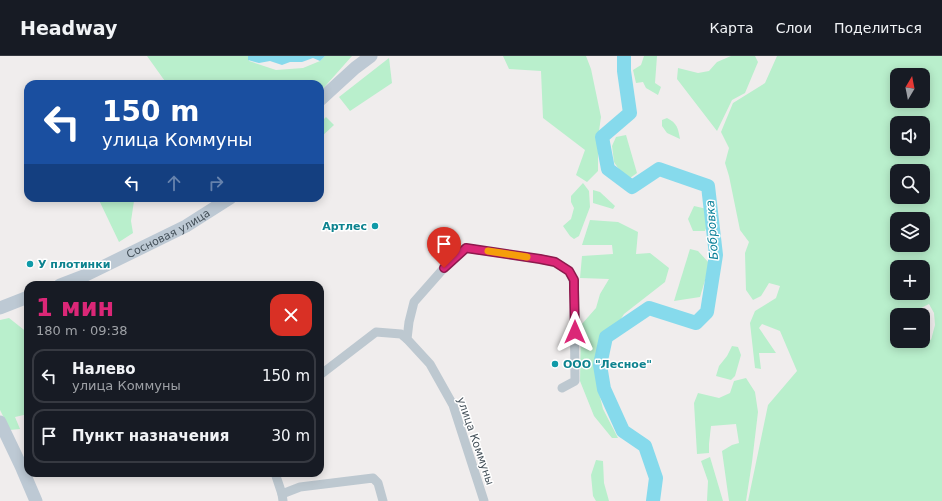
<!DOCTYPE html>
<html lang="ru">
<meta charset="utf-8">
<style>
:root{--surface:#171b24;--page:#242831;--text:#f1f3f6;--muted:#9ea1a6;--line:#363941;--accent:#db2777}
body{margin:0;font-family:"DejaVu Sans",sans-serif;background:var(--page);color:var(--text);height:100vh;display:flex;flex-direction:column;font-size:15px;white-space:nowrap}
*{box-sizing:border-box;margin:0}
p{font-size:13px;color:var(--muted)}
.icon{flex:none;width:22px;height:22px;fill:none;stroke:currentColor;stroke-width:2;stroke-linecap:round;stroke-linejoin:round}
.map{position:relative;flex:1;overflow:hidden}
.details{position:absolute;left:24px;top:225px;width:300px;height:196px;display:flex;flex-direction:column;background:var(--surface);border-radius:12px;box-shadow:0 2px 10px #0003}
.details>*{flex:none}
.guide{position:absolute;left:24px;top:24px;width:300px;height:122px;border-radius:12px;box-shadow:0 2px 10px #0003;background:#1a4fa0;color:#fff;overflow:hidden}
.needle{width:26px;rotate:10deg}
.fabs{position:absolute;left:890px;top:12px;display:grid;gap:8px}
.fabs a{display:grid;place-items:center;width:40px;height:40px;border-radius:8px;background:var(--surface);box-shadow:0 2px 10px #0003;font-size:20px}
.pin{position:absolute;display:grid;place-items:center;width:34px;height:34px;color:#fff;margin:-41px -17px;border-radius:50% 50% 50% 0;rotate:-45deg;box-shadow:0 0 4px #0007}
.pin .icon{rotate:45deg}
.me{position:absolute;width:44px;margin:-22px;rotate:0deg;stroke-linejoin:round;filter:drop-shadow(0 0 3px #0008)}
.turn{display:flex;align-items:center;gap:14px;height:84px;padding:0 12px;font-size:18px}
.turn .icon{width:52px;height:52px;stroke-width:2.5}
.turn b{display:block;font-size:28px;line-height:34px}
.lanes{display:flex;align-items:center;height:38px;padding:0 12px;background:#0003;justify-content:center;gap:20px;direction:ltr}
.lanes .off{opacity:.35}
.round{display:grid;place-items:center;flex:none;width:42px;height:42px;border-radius:12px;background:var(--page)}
.overview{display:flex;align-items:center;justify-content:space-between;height:68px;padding:0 12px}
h1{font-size:24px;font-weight:800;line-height:30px;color:var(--accent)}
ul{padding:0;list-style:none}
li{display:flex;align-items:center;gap:12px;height:54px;margin:0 8px 6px;padding:0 4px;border:2px solid var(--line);border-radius:12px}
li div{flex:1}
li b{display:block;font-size:15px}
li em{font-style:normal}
header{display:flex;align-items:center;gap:24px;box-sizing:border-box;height:56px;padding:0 20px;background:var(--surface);border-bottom:1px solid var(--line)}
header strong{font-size:19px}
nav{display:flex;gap:22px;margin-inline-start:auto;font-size:14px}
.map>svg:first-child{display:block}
.green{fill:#b9efcc;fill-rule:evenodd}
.water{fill:#86daec}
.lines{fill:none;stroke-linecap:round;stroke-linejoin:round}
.river{stroke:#86daec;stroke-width:14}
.street{stroke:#bdc8d0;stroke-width:9}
.secondary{stroke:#bdc9d4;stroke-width:13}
.route-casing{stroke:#8e194d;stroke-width:10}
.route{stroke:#db2777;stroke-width:7}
.slow{stroke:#f59e0b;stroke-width:7}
.culture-dot{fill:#0f9aa8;stroke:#fff;stroke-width:1.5}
.labels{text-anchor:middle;stroke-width:3;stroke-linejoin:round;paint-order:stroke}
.culture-label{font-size:11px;font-weight:bold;fill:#0d838f;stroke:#fff;text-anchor:start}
.street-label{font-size:11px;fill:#45515a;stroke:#fff}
.water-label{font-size:12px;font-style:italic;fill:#0b8099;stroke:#fff}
</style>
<header>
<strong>Headway</strong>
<nav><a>Карта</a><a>Слои</a><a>Поделиться</a></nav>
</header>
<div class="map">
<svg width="942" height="445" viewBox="0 0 942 445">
<rect width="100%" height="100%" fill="#f0eded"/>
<!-- green -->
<g class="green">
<path d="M147 0H248L249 5 276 14 303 12 320 5 325 0H352L320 36V28H167Z"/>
<path d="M503 0H586L591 13 601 61 598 82V115L587 126 576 119 585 94 543 62 541 15 509 13Z"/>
<path d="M644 0H657L655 27 661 31 658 39 646 32 643 26 636 27 633 14 641 9Z"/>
<path d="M731 0H755L758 6 745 37 732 44 717 75 677 23 678 12 698 17 709 15 717 6Z"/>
<path d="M777 0H942V445H748L768 349 797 315 780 275 762 268 759 272 776 297H759L761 313 755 312 750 267 755 255 776 242 780 230 769 227 761 240 753 244 746 234 745 197 749 186 740 174 729 120 725 107 729 92 721 76 733 47 765 27ZM897 19H923V45H897ZM897 67H923V93H897ZM897 115H923V141H897ZM897 163H923V189H897ZM897 211H923V237H897ZM929 248 934 257 935 269 931 284 923 280V285H897V259H917V254Z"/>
<path d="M389 2 392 27 350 55 339 41Z"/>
<path d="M326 61 334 69 320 82V67Z"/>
<path d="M667 62C677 67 678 72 680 83L667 77 662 70V64Z"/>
<path d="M626 79 637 117 630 122 622 118 614 106 612 90 616 81Z"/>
<path d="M583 127 589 135 590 151 579 180 574 183 570 180 563 170 571 163 574 152 571 146V140Z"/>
<path d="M593 134 600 136 615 150 613 153 593 147Z"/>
<path d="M98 142H131L134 145 131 165 133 177 119 186Z"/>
<path d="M694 150 707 153 709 165 705 175H693L688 163Z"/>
<path d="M590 164 618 166 638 176 636 198 650 197 669 212 665 226 624 258 617 269 601 277 597 305V329L603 353 618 382H612L594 360 580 325 581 269 596 252 600 238 609 223 580 222 582 200 613 198 612 189H582Z"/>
<path d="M690 193 698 195 710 208 700 241 674 245Z"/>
<path d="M9 262 28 277V358L15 361 20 373 10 374 0 354V264Z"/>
<path d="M732 290 738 291 741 299 735 320 731 324 716 320 719 310 727 300Z"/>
<path d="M746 322 755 336 758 356 752 406 746 445H729L722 395 732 389 739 387 736 368 711 370 709 388V397L697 398 694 347 698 337 719 342 730 337 734 325Z"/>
<path d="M710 401 723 445H707L708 425 701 405Z"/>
<path d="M596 404 603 405 604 427 609 445H596L593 440 591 419Z"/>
</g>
<!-- water -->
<path class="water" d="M248 0H325L320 5 313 2 302 6H290L282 9 270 5 259 7 248 4Z"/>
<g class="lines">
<!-- river -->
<path class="river" d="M624 0V15L630 57 602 81 608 113 632 131 659 113 708 130 716 199 707 256 696 267 649 252 606 281 600 309 604 333 623 375 645 390 656 422 653 445"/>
<!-- street -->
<g class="street">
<path d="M320 319 376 276 401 278 407 283"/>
<path d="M275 417 282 438"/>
<path d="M283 445 282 438 300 431 373 422 378 427 383 445"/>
<path d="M484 445 453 349 430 308 407 283 409 266 414 246 444 212 466 192 540 203 555 206 569 215 573 224 574 233 575 325 562 332"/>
</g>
<!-- secondary -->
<g class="secondary">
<path d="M320 44 355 12 371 0"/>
<path id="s1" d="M60 229 86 219 186 170 230 142"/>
<path d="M0 252 28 241"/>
<path d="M0 366 21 410 36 445"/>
</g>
</g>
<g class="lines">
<defs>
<path id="route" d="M444 212 466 192 540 203 555 206 569 215 574 224V233L575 276"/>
</defs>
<!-- route casing -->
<use href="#route" class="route-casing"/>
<!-- route -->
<use href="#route" class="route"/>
<!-- slow -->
<path class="slow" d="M488 195 527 201"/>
</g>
<!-- markers -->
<g class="culture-dot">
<circle cx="375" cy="170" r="4"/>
<circle cx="30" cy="208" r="4"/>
<circle cx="555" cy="308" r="4"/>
</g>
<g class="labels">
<!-- culture labels -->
<g class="culture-label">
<text x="367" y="174" text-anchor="end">Артлес</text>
<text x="38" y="212">У плотинки</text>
<text x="563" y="312">ООО "Лесное"</text>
</g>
<!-- street labels -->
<g class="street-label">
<text dy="4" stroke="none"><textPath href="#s1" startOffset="120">Сосновая улица</textPath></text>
<text transform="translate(476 385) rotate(71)" y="4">улица Коммуны</text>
</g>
<!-- water labels -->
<g class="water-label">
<text transform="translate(712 174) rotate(-94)" y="4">Бобровка</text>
</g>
</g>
</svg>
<div class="fabs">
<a><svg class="needle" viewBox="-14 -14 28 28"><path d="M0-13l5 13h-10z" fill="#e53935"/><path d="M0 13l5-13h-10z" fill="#9ea1a6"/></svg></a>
<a><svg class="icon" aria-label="sound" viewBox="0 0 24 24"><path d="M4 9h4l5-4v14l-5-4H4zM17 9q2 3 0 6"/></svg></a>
<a><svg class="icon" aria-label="search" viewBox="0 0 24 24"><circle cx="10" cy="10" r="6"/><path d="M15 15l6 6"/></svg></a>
<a><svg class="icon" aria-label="layers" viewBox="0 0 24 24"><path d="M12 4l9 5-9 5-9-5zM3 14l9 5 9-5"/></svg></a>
<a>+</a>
<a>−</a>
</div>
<div class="pin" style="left:444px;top:212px;background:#d93025"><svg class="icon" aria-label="arrive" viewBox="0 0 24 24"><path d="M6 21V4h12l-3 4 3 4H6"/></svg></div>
<svg class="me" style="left:575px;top:276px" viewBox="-20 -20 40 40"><path d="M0-17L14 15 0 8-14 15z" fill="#db2777" stroke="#fff" stroke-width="4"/></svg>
<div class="guide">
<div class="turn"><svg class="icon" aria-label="left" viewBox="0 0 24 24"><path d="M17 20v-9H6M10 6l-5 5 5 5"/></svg><div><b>150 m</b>улица Коммуны</div></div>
<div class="lanes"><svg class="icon" aria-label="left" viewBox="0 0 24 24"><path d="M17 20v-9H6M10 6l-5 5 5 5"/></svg><svg class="icon off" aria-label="ahead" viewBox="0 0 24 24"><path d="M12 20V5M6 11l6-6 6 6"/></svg><svg class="icon off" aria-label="right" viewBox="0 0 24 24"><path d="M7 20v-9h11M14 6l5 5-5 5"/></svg></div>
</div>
<section class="details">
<div class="overview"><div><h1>1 мин</h1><p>180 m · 09:38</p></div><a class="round" style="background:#d93025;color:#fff"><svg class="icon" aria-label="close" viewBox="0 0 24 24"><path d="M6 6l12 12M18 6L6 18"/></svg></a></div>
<ul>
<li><svg class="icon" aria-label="left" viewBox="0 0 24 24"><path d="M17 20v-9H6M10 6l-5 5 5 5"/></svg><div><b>Налево</b><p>улица Коммуны</p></div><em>150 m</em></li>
<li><svg class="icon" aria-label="arrive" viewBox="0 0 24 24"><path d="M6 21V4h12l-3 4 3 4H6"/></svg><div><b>Пункт назначения</b></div><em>30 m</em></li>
</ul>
</section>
</div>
